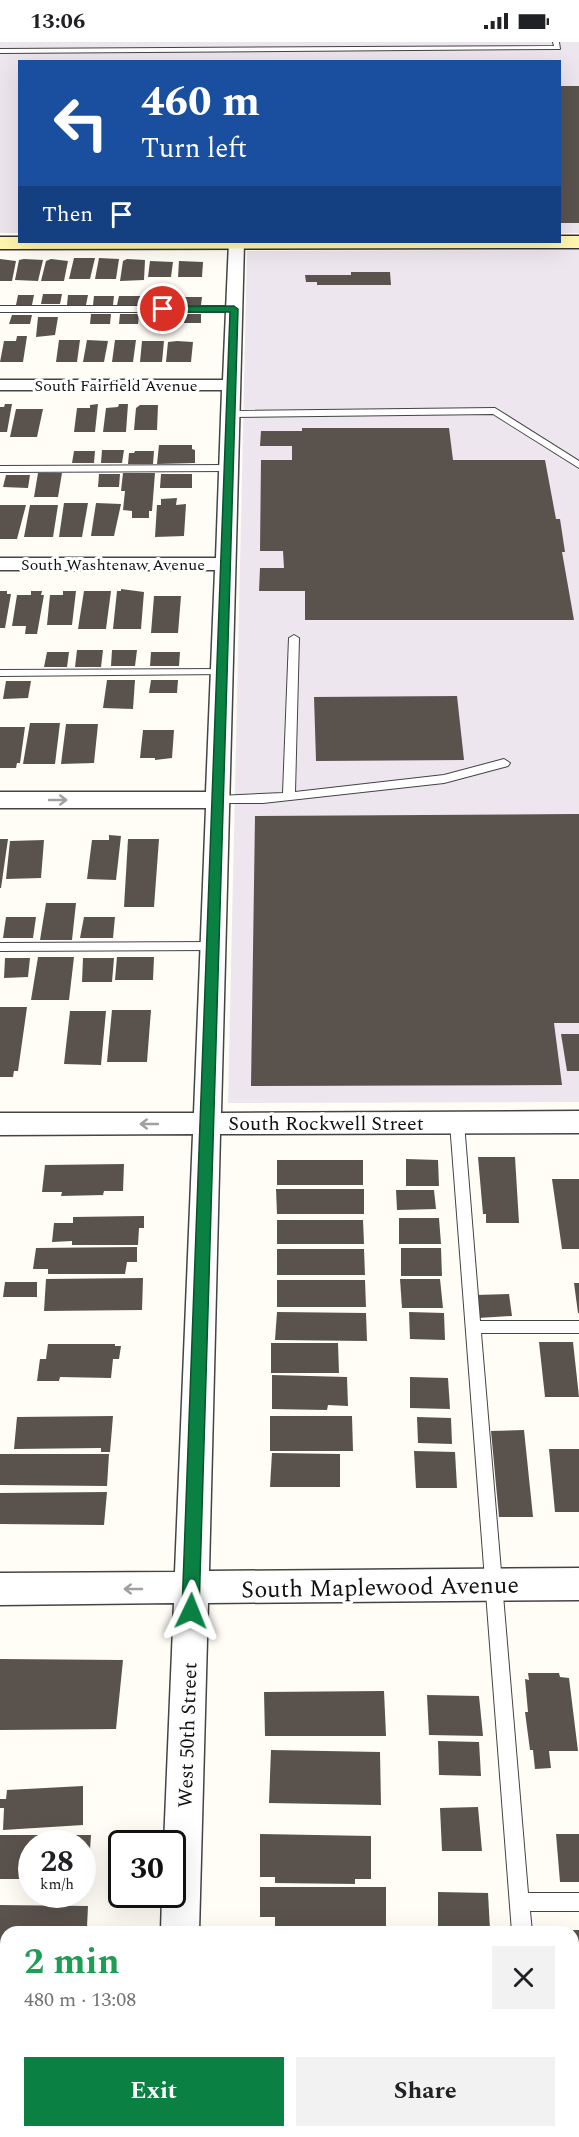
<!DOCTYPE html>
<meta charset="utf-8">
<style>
:root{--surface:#fff;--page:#f2f2f2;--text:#202124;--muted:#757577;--accent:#0b8043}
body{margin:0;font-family:Spectral,serif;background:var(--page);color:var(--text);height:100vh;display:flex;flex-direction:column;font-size:22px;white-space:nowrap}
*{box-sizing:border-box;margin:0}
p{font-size:20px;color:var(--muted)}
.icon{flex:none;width:33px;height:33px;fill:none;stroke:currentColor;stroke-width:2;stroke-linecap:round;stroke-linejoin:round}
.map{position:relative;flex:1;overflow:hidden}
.sheet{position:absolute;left:0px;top:1884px;width:579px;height:212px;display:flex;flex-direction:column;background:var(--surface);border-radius:18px 18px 0 0;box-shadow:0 6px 24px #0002}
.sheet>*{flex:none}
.hud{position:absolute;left:18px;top:18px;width:543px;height:183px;border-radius:0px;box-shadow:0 6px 24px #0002;background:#1a4fa0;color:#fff;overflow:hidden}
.speed{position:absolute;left:18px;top:1788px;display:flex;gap:12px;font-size:30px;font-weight:700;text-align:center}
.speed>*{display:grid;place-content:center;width:78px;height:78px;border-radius:50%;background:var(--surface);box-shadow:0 6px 24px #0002;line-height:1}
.speed small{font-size:15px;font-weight:400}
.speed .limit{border:3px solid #111;border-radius:9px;background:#fff;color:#111}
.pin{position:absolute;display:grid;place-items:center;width:51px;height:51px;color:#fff;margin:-26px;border:3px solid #fff;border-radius:50%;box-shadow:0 2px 6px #0007}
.me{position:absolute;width:66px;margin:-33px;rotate:2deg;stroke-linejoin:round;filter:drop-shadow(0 0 4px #0008)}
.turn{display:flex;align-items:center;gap:21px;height:126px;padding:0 24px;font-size:27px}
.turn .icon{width:78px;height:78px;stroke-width:2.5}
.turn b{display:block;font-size:42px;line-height:51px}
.then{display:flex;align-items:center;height:57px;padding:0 24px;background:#0003;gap:12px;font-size:22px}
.round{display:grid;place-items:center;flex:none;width:63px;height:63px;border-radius:0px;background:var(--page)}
.overview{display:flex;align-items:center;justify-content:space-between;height:102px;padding:0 24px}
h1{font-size:36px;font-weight:700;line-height:45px;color:#1e9e55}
.action{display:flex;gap:12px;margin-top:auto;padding:12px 24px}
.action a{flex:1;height:69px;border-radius:0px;background:var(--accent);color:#fff;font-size:24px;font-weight:700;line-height:69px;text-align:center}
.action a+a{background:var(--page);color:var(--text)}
.status{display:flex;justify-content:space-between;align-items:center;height:42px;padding:0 30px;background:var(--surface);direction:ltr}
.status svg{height:16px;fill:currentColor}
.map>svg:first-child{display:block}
.industrial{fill:#eee6ef}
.building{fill:#5a524d}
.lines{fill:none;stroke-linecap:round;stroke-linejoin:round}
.lane-casing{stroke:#444;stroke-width:2}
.street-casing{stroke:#444;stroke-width:3}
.secondary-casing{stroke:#333;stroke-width:3}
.lane{fill:#fff;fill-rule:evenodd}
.street{fill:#fff;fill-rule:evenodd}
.secondary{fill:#fff6b0;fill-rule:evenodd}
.oneway{stroke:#a0a0a0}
.route{fill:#0b8043;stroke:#07532c;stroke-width:1.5}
.labels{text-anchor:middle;stroke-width:6;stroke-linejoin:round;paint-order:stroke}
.far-street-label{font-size:16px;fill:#111;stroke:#fff}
.street-label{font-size:20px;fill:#111;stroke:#fff}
.near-street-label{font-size:24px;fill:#111;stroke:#fff}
</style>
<div class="status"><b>13:06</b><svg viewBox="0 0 49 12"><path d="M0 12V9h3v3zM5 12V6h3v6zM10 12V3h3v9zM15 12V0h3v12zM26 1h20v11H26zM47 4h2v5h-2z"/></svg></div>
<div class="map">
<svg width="579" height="2095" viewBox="0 0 579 2095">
<rect width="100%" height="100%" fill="#fffdf5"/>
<!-- industrial -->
<g class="industrial">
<path d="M0 0H579V191H560V20H20L19 191H0Z"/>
<path d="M579 208V1060L228 1061 247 209Z"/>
</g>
<!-- building -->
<g class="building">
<rect x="560" y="44" width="19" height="137"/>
<path d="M74 216H95L90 237H69Z"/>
<path d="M99 216 119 217 116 237H95Z"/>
<path d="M0 217 16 219 12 239H0Z"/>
<path d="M24 217 43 218 38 239 15 238 19 218Z"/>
<path d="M51 217 68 219 64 239H41L46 219Z"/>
<path d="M127 217 145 218 144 238 120 239 123 219Z"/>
<path d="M150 219 173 220 171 235H148Z"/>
<path d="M179 219 203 220 202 235H178Z"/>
<path d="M351 230H390L391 243H317V240H306L305 233H351Z"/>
<path d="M43 252H62L60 262H41Z"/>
<path d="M18 253H34L32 263H16Z"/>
<path d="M68 253H88L86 263H67Z"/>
<path d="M145 253H163V262L144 263Z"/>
<path d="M94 254H114L113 263H93Z"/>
<path d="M119 254H141L140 263H117Z"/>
<path d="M183 255H202L201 263H182Z"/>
<path d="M91 272H111L110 282H90Z"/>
<path d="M120 272H139L138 282H119Z"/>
<rect x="180" y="272" width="21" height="9"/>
<path d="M12 273H32L30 282H9Z"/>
<path d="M146 273H167L166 282H145Z"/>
<path d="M38 275H58L55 293 36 295Z"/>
<path d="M17 294H27L23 320H0L4 299H16Z"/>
<path d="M59 298H80L77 320H56Z"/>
<path d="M87 298 108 299 104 320H83Z"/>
<path d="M115 298H136L133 320H112Z"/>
<path d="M142 299H164L162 320H140Z"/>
<path d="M177 299 193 300 191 320H166L168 300Z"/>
<path d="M5 362H12L7 390H0V365H4Z"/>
<path d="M98 362 95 390H74L77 366H90V363Z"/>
<path d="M119 362H128L126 390H103L106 366 118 365Z"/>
<path d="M140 363H158L157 388H134L136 366Z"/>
<path d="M16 367H43L37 395H10Z"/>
<path d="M302 386H449L453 418H545L556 477H560L565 510H562L574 578H305V549H259L260 526H284L283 509H260L261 418H292V404H260L261 389H302Z"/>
<path d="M159 403H192V407L195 408V421L157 422Z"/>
<path d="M102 408H124L122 421H101Z"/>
<path d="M74 409H95L94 421H72Z"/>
<path d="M135 409H154L153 422H128L129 411H134Z"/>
<path d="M38 431H62L58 455H34Z"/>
<path d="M123 431H155L152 469H149V476H132V469L123 468 125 449H121Z"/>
<path d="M99 432H120L119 445H98Z"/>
<path d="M161 432H192V446H160Z"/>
<path d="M6 433H30L28 446 3 445Z"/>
<path d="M177 456 176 463 186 462 184 494 155 495 157 463H161V457Z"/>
<path d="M64 461H88L82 495H59Z"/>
<path d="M96 461 121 462 114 494H91Z"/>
<path d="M0 463H26L17 497H0Z"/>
<path d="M30 463H58L53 495H24Z"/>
<path d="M121 547 144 550 141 587H113L117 549H121Z"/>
<path d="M0 549H7V552H11L5 586H0Z"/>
<path d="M31 549H42L41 553H44L37 592H25L26 584H12L17 553H31Z"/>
<path d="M63 549H76L72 583H47L50 553H63Z"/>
<path d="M84 549H111L106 587H78Z"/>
<path d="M154 554H181L178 591H151Z"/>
<path d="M77 608H103L101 625H75Z"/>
<path d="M112 608H137L135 624H111Z"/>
<path d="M47 610H69L67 625H44Z"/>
<path d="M151 610H180L179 624H150Z"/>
<path d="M107 638H135L133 667 103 666Z"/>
<path d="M151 638H178L177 651H149Z"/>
<path d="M6 639H31L28 656 3 657Z"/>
<path d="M457 654 464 718 316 719 314 655Z"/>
<path d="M30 681H60L55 722H23Z"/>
<path d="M66 682H98L94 721 61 722Z"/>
<path d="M0 685H25L20 721H17L16 726H0Z"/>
<path d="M143 688H174L172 716 155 718V716H140Z"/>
<path d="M574 772H579V981H554L562 1043 251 1044 255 774Z"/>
<path d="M109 793 121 794 116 838 87 837 92 798H109Z"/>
<path d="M0 797H8L1 846H0Z"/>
<path d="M128 797H159L154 865H124Z"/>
<path d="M44 798 41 836 6 837 10 799Z"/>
<path d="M46 861H76L72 898H40Z"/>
<path d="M6 875H36L33 896H3Z"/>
<path d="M84 875H115L113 896H80Z"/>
<path d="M38 915H74L69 958H31Z"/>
<path d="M117 915H154L153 938H115Z"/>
<path d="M5 916H30L28 935 4 936Z"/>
<path d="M83 916H114L112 940H82Z"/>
<path d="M0 965H27L18 1029H14L13 1035H0Z"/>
<path d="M112 968H151L147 1020H107Z"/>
<path d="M70 969H106L101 1023 64 1022Z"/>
<path d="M561 992H579V1029H567Z"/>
<path d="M478 1115H515L519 1181H486V1172H483Z"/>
<path d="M406 1117 438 1118 439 1144H406Z"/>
<rect x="277" y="1118" width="86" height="25"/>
<path d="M124 1122 123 1149H104L103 1153 61 1154 62 1150H42L45 1123Z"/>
<path d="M552 1137H579V1207H562Z"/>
<path d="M276 1147H364V1172H277Z"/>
<path d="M396 1148H434L436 1167 397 1168Z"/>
<path d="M144 1174V1186H139L138 1203H72V1199L52 1200 54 1181H73V1175Z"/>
<path d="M399 1176H439L441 1202H399Z"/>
<path d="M277 1178H363L364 1202H277Z"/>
<path d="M137 1205V1220H127L125 1232H48V1227H33L36 1206Z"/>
<path d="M401 1206H441L442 1234H401Z"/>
<path d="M277 1207H364L365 1233H277Z"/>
<path d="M143 1236 142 1268 44 1269 46 1237Z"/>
<path d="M400 1237H440L443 1266H402Z"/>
<path d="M277 1238H365L366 1265H277Z"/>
<path d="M5 1240H37V1255H3Z"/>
<path d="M574 1241H579V1271H578Z"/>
<path d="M509 1252 512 1274 478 1276 476 1253Z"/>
<path d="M277 1270 366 1271 367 1299 275 1298Z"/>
<path d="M409 1270 444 1271 445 1298 410 1297Z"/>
<path d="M539 1300H573L579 1355H545Z"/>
<path d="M271 1301H338L339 1331H271Z"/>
<path d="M48 1302H115V1304H121L119 1317H113L111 1336 60 1335 59 1339H37L40 1317H46Z"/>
<path d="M272 1333 347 1335 348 1364 328 1363 327 1368 272 1367Z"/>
<path d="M410 1335 448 1336 450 1367 410 1366Z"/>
<path d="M113 1374 110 1410H101V1406L14 1407 17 1375Z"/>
<path d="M270 1374H352L353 1409H270Z"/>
<path d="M417 1375 451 1376 452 1402 418 1401Z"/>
<path d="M524 1388 533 1475H499L491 1389Z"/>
<path d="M549 1407H579V1470H555Z"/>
<path d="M414 1409 455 1410 457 1446H416Z"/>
<path d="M272 1411 340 1412V1445H270Z"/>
<path d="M0 1412H109L107 1444 0 1443Z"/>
<path d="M107 1450 104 1483 0 1482V1451Z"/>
<path d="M0 1617 123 1618 116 1687 0 1688Z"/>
<path d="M528 1631H559L560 1635 569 1636 578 1709H549L551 1726 535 1727 533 1708H530L525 1670H528L525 1637 529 1638Z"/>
<path d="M384 1649 386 1694H265L264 1650Z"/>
<path d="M427 1653 479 1654 483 1694 429 1693Z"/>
<path d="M438 1699 479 1700 481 1734 439 1733Z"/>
<path d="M271 1708 380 1710 381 1763 269 1761Z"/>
<path d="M83 1744V1783L3 1788 4 1766H0V1757H6L7 1748Z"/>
<path d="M478 1765 482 1809H442L440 1766Z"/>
<path d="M260 1792 371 1794V1837H355V1842L275 1841V1835H260Z"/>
<path d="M556 1792H579V1840H560Z"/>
<path d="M0 1793H91L88 1837H82V1802H32V1837H0Z"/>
<path d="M260 1845H386V1888L275 1890V1875H260Z"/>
<path d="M438 1850 488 1851 490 1888H438Z"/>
<path d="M0 1863 88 1864 87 1885 79 1884V1890H6V1914H0Z"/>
<rect x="573" y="1888" width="6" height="49"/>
<rect x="0" y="1946" width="6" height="53"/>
<rect x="0" y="2005" width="6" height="53"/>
<path d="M573 2041H579V2095H545V2090H573Z"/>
<path d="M0 2065H6V2090H70L69 2095H0Z"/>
<rect x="282" y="2090" width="147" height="5"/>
</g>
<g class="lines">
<defs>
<g id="lane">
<path d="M553 0H559L560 7 0 11V7L554 4Z"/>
<path d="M0 264H234L238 267 234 270H0Z"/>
<path d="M495 366 579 419V426L493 372 231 375 226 372 231 369Z"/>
<path d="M0 424 229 423 234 426 229 429 0 430Z"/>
<path d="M294 593 299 596 295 750 444 733 504 717 510 721 508 724 444 741 263 761H214L212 758 214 755 218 754 283 751 289 596Z"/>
<path d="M222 627 226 628V632L0 634V628Z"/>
<path d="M213 900 219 904 213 908 0 909V901Z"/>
<path d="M457 1076 462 1077 464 1081 480 1279H579V1291H481L528 1851H579V1869H530L532 1890H512L450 1081 452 1077Z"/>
<path d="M526 2090H546L547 2095H527Z"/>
</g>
<g id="street">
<path d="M229 200 244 201 221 1071 579 1069V1091L220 1092 209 1529 579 1526V1558L208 1561 199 1890H161L162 1852H172V1802H164L174 1561 0 1563V1531L175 1530 193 1092 0 1093V1071H194L206 766H0V750H206L215 528H0V516H216L222 348H0V338H223Z"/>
<rect x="154" y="2090" width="40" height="5"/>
</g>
<path id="secondary" d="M560 194H579V206L0 207V195H20V200H560Z"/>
</defs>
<!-- lane casing -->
<use href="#lane" class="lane-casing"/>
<!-- street casing -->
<use href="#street" class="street-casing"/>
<!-- secondary casing -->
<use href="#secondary" class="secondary-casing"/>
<!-- lane -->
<use href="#lane" class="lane"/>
<!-- street -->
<use href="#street" class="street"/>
<!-- secondary -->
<use href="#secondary" class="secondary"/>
</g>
<!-- one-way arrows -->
<defs><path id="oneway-shaft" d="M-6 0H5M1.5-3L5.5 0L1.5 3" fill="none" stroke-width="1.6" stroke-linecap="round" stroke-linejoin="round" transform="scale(1.5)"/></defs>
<g class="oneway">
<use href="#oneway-shaft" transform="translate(58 758)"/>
<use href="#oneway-shaft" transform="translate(149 1082) rotate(180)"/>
<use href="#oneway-shaft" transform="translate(133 1547) rotate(180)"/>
</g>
<!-- route -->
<path class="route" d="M234 264 238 267 199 1569 197 1575 191 1577 185 1575 182 1569 230 270H163L159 267 163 265Z"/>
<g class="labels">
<!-- far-street labels -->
<g class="far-street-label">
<text x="116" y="349">South Fairfield Avenue</text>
<text x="113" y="528">South Washtenaw Avenue</text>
</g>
<!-- street labels -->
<g class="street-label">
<text x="326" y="1088">South Rockwell Street</text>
<text transform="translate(187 1693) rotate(-88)" y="7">West 50th Street</text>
</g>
<!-- near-street labels -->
<g class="near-street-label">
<text transform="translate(380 1545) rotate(-1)" y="8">South Maplewood Avenue</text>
</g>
</g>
</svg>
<div class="speed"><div>28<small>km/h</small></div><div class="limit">30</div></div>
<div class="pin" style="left:163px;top:267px;background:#d93025"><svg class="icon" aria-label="arrive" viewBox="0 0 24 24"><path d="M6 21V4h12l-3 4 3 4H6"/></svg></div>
<svg class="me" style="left:191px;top:1569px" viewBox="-20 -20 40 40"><path d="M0-17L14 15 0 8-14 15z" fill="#0b8043" stroke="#fff" stroke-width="4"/></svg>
<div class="hud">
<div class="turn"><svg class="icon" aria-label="left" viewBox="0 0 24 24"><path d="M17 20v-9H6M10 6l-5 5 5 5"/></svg><div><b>460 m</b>Turn left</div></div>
<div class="then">Then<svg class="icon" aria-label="arrive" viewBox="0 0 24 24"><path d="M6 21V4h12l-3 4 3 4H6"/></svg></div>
</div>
<section class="sheet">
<div class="overview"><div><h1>2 min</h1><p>480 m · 13:08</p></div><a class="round"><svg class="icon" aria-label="close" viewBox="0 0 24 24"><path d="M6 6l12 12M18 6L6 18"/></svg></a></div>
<div class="action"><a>Exit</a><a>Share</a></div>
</section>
</div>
